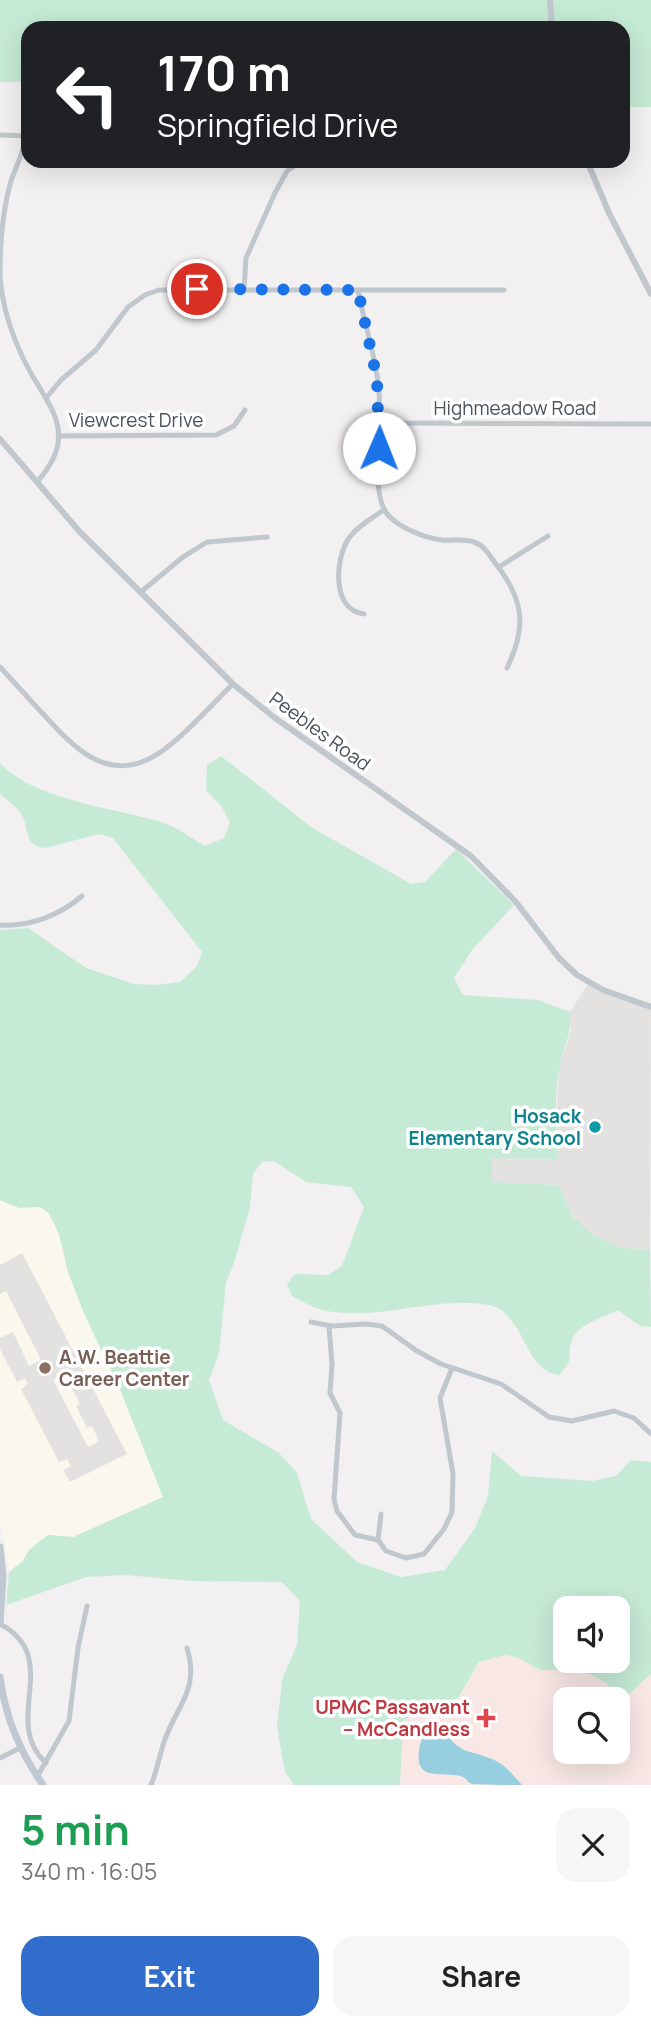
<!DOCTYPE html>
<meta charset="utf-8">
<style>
:root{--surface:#fff;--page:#f6f6f6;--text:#222;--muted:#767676;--accent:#316ecc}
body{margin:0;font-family:Manrope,sans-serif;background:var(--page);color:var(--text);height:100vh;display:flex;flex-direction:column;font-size:26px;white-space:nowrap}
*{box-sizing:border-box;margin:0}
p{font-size:23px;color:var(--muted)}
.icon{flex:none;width:38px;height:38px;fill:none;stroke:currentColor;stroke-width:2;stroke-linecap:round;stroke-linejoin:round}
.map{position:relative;height:1785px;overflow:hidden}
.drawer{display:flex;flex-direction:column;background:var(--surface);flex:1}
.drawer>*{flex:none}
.hud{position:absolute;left:21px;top:21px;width:609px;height:147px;border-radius:21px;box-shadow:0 7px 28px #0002;background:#202124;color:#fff;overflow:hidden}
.controls{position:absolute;left:553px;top:1596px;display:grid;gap:14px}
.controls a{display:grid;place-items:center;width:77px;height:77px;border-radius:14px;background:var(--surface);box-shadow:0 7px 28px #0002;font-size:35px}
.pin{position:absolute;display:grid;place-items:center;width:60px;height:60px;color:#fff;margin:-30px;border:4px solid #fff;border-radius:50%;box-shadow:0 2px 7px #0007}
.me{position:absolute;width:77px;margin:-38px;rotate:1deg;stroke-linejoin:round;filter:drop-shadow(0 0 5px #0008)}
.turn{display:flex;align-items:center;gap:24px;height:147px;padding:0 21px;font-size:32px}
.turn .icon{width:91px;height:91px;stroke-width:2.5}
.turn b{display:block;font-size:49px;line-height:60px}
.round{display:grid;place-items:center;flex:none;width:74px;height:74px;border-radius:21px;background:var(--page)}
.overview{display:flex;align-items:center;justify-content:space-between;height:119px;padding:0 21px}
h1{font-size:42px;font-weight:700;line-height:52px;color:#1e9e55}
.primary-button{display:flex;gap:14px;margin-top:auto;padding:14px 21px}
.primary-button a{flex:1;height:80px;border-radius:21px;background:var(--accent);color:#fff;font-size:28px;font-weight:700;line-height:80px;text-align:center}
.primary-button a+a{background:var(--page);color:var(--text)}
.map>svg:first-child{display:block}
.commercial{fill:#faf7ec}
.education{fill:#e3e2e1;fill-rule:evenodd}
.medical{fill:#f8e7e4;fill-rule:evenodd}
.green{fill:#c5ead5;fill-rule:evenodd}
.water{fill:#97cfe1}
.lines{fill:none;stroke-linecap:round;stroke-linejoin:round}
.minor{stroke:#c0c7cd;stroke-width:5}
.tertiary{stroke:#c0c7cd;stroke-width:6}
.secondary{stroke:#c0c8d1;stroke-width:7}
.route{stroke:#1a73e8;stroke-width:12;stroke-dasharray:0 21.6}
.culture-dot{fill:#0f9aa8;stroke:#fff;stroke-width:2.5}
.education-dot{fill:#8d6e63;stroke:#fff;stroke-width:2.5}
.health-dot{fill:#e0444e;stroke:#fff;stroke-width:2.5}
.labels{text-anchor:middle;stroke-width:7;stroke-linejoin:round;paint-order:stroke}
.street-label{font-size:19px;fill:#4a525b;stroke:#fff}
.culture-label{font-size:19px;font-weight:bold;fill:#0d838f;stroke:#fff;text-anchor:end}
.education-label{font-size:19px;font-weight:bold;fill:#785e54;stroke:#fff;text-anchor:start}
.health-label{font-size:19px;font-weight:bold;fill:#be3a42;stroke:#fff;text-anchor:end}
</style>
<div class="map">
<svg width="651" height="1785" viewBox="0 0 651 1785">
<rect width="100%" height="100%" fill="#f2f0f0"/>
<!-- commercial -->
<path class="commercial" d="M0 1200 19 1208 40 1207 48 1213 59 1234 68 1272 83 1311 121 1392 164 1498 73 1537 48 1535 29 1550 23 1561 9 1572 4 1538 0 1523Z"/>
<!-- education -->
<g class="education">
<path d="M589 982 651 1007 650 1249 621 1248 592 1234 573 1217 559 1185 492 1182V1158L557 1159V1103L559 1066 571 1031 570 1012Z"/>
<path d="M22 1253 127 1454 70 1482 63 1470 71 1466 67 1459 59 1462 21 1389 28 1384 25 1378 17 1382 0 1349V1338L13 1332 29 1366 41 1360 6 1291 0 1294V1265ZM64 1374 80 1404 76 1406 87 1428 92 1426 99 1441 88 1447 53 1380Z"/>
</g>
<!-- medical -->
<path class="medical" d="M505 1655 519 1658 540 1670H574L590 1674 606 1683 620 1702 651 1674V1785H400L403 1722 409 1715 416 1710 439 1707 463 1694 479 1662ZM565 1699H618V1752H565Z"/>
<!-- green -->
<g class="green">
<path d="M0 0H651V107H623V28H28V82H0Z"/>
<path d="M221 756 311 827 411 884 425 882 456 849 514 905 472 950 454 978 463 995 538 1000 570 1012C572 1036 564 1043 560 1065 553 1095 557 1129 557 1159L492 1158V1182L559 1185 573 1217 592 1234 621 1248 650 1249 651 1327 640 1326 618 1310C604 1317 578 1324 572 1340 566 1358 576 1357 559 1375 523 1371 525 1312 489 1305 435 1295 381 1321 327 1311 315 1309 303 1302 292 1296L287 1284 295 1274 328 1275 342 1266 364 1207 351 1187 306 1182 274 1161 262 1162 253 1174 250 1207 234 1263 226 1282 219 1353 209 1380 223 1420 279 1453 297 1473 311 1519 357 1562 401 1577 445 1570 475 1528 488 1496 492 1451 521 1476 592 1481 616 1476 631 1460 651 1462V1674L620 1702 606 1683 590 1674 574 1670H540L519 1658 505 1655 479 1662 454 1705 416 1710 403 1722 400 1785H294L285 1772 277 1727 282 1680 297 1645 300 1601 282 1582 192 1581 126 1575 86 1577 6 1605 9 1572 23 1561 29 1550 48 1535 73 1537 163 1497 121 1392 83 1311 68 1272 59 1234 49 1213 40 1207 19 1208 0 1200V930L28 928 86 968 134 984 157 985 180 982 197 966 202 952 113 838 99 834 45 848C22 845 30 826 21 814 16 806 7 800 0 794V763C32 799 116 809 162 822 177 827 191 838 205 846L224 838 230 823 222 807 206 790 207 765ZM565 1608H618V1661H565Z"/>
</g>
<!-- water -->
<path class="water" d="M432 1727 441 1728C462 1755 463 1748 492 1759 504 1763 514 1776 522 1785 510 1785 482 1785 472 1784 468 1783 467 1779 463 1777 447 1770 414 1784 419 1751 420 1741 424 1733 432 1727Z"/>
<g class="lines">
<!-- minor -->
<g class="minor">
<path d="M0 135 28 136"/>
<path d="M26 136C24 152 16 166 11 181 2 212 0 245 0 276 2 304 11 333 23 358 45 405 83 430 37 482"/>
<path d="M244 290 246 258 275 193 287 171 302 161"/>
<path d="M358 290C364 323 376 356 379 390 381 421 372 481 383 507 390 525 424 538 442 540 453 541 464 538 474 542 484 545 490 556 496 564 524 600 527 627 507 668"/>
<path d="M47 397 61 380 96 350 128 307 145 295 159 290H504"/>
<path d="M379 423 651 424"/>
<path d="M58 436 216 435 234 426 245 410"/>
<path d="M499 567 548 536"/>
<path d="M142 591 183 557 207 542 267 537"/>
<path d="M364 614C331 610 335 558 349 538 358 526 372 518 384 510"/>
<path d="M0 667C15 683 29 699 44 715 72 745 103 781 149 759 176 746 210 706 233 684"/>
<path d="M0 925C30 927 60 915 82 896"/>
<path d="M311 1322 332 1326 366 1324 382 1326 417 1351 441 1364 501 1384 549 1417 572 1421 614 1411 634 1418 651 1434"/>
<path d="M329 1326 332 1364 330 1393 340 1413 334 1499 337 1511 355 1535 378 1540"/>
<path d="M381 1514 378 1540 386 1551 406 1558 424 1554 444 1529 452 1512 453 1474 440 1398 452 1368"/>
<path d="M0 1624C64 1658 0 1721 46 1763"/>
<path d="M0 1758 20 1748"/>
<path d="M37 1777 69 1721 78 1648 87 1606"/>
<path d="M151 1785C157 1771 159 1757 164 1742 176 1706 200 1691 187 1648"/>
</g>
<!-- tertiary -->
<g class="tertiary">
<path d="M550 0 552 28"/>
<path d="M587 161 609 213 651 294"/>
<path d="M0 439 79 531 233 684 275 718 471 856 516 902 559 958 577 975 603 990 651 1007"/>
</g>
<!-- secondary -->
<g class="secondary">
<path d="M0 1547 3 1576 0 1624"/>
<path d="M0 1677C5 1717 20 1752 43 1785"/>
</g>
</g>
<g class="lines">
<!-- route -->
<path class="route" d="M197 289 358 290 377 379 379 448"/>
</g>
<!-- markers -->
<circle class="culture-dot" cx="595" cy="1127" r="7"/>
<circle class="education-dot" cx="45" cy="1368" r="7"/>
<path class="health-dot" d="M482.5 1707.5h7v7h7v7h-7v7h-7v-7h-7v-7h7z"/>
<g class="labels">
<!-- street labels -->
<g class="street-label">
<text x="515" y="415">Highmeadow Road</text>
<text x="136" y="427">Viewcrest Drive</text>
<text transform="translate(320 731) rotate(36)" y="7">Peebles Road</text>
</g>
<!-- culture labels -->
<g class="culture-label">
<text x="581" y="1123">Hosack<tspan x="581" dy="22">Elementary School</tspan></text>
</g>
<!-- education labels -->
<g class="education-label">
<text x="59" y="1364">A.W. Beattie<tspan x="59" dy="22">Career Center</tspan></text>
</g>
<!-- health labels -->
<g class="health-label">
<text x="470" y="1714">UPMC Passavant<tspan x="470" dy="22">– McCandless</tspan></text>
</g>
</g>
</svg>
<div class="controls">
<a><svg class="icon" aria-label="sound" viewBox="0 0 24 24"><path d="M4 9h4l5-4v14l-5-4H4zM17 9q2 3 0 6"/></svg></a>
<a><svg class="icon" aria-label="search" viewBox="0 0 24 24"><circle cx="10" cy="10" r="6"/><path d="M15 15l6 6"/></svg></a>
</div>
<div class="pin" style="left:197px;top:289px;background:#d93025"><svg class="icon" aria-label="arrive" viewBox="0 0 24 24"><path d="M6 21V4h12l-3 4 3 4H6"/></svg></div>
<svg class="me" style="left:379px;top:448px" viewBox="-20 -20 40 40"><circle r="19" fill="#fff"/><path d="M0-13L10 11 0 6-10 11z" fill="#1a73e8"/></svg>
<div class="hud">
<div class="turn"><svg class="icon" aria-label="left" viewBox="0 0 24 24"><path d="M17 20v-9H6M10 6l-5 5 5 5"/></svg><div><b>170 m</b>Springfield Drive</div></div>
</div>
</div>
<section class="drawer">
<div class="overview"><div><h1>5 min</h1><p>340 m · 16:05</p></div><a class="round"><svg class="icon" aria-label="close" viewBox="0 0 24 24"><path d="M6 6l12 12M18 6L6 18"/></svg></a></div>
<div class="primary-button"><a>Exit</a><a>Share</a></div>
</section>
